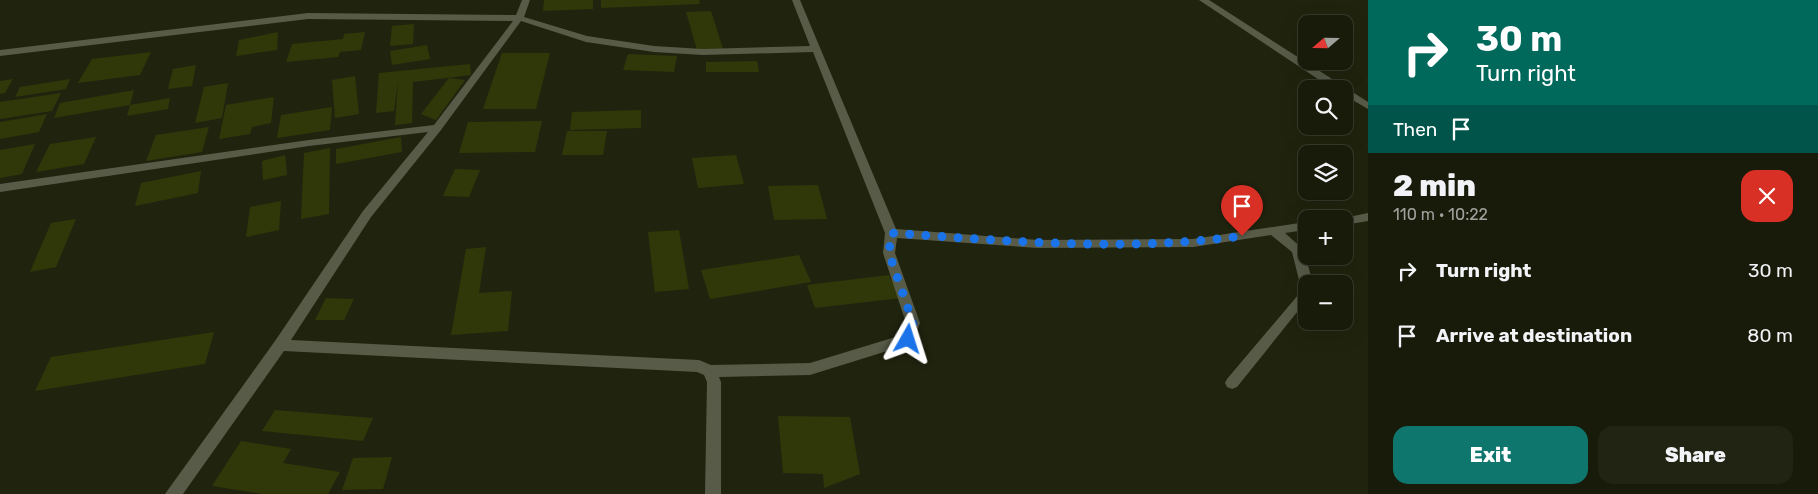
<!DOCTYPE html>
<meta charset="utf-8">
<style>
:root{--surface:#181b0a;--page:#212413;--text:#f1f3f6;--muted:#9fa19c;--line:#36392b;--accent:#0f766e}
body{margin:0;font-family:Rubik,sans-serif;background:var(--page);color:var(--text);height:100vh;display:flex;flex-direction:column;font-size:19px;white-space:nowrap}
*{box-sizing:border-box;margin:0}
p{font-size:16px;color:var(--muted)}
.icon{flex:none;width:28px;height:28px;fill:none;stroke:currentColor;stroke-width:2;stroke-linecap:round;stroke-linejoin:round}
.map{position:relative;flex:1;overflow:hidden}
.details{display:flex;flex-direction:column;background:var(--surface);width:450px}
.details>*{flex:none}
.hud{background:#00695c;color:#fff;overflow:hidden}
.needle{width:32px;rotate:250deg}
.buttons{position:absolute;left:1298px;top:15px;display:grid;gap:10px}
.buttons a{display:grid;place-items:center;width:55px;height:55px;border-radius:10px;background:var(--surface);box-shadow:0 5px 20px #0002,0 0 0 1px var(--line);font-size:25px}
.pin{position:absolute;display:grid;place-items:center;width:42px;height:42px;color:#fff;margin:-51px -21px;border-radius:50% 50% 50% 0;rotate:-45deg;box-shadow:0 0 5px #0007}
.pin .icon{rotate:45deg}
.me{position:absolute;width:55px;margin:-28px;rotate:6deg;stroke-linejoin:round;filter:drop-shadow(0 0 4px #0008)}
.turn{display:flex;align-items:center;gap:18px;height:105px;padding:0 25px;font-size:22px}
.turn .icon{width:65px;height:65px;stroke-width:2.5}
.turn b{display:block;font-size:35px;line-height:42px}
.then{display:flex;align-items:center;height:48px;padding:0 25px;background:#0003;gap:10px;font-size:19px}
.round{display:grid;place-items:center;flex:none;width:52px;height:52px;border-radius:15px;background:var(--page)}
.overview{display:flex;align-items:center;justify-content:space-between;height:85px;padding:0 25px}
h1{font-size:30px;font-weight:800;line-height:38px}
.cta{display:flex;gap:10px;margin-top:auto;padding:10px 25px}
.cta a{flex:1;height:58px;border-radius:15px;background:var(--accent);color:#fff;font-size:20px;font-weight:800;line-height:58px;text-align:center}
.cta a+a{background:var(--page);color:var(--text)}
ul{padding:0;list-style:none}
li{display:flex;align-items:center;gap:15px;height:65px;padding:0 25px}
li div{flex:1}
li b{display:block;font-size:19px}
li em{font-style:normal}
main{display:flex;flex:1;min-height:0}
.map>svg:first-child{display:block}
.building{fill:#303709}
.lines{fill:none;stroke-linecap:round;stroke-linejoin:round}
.minor{fill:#575b48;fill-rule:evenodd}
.route{stroke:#1a73e8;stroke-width:9;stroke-dasharray:0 16.2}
</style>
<main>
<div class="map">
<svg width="1368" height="494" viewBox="0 0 1368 494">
<rect width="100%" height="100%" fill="#20240e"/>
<!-- building -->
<g class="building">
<path d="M544 0H593V9L543 11Z"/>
<path d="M601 0H699L700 4 601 8Z"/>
<path d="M711 11 723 49 697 50 686 12Z"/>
<path d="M414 24 413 44 390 46 392 26Z"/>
<path d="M278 32 277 50 236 56 239 40Z"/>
<path d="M365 32 361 50 340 52 338 57 286 62 292 44 343 39 344 34Z"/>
<path d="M427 45 430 59 392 65 390 51Z"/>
<path d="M151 52 140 75 78 83 92 59Z"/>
<path d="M502 53H550L536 109H483Z"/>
<path d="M628 54 677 56 674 72 623 70Z"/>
<path d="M757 61 759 72H706V62Z"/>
<path d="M470 64 471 75 413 82 412 123 395 125 398 82 394 111 376 113 379 73Z"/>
<path d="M196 65 192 86 168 89 173 69Z"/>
<path d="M355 76 359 114 335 118 332 80Z"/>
<path d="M449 78 465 80 436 120 421 114Z"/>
<path d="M13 79 5 93 0 94V81Z"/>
<path d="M70 79 66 89 15 97 20 87Z"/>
<path d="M228 83 222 118 195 123 204 87Z"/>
<path d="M134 90 130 105 54 118 60 103Z"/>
<path d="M61 93 52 111 0 119V102Z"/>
<path d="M274 97 271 123 252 127 250 134 219 139 226 105Z"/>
<path d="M170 98 168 109 127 116 130 105Z"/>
<path d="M332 107 330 130 277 138 281 115Z"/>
<path d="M641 110V128L570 130 572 112Z"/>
<path d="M47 114 39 132 0 139V122Z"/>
<path d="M542 121 535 152 459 153 468 122Z"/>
<path d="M209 127 202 152 146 161 156 135Z"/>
<path d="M567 131H607L603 155H562Z"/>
<path d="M96 137 84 164 36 172 50 144Z"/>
<path d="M401 137 402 152 336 164V149Z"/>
<path d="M35 144 22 174 0 178V150Z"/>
<path d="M330 148 329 214 301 219 304 153Z"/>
<path d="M285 155 287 175 263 180 262 161Z"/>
<path d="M736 155 744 184 698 188 692 158Z"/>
<path d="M455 169 480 170 469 197 443 196Z"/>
<path d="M201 171 198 193 135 206 141 183Z"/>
<path d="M818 185 827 219 774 220 768 186Z"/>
<path d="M281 201 279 230 246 237 250 207Z"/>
<path d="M76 219 56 267 30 272 51 223Z"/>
<path d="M679 230 689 289 655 292 648 232Z"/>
<path d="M486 247 479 293 512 291 508 331 451 335 466 249Z"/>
<path d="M799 255 811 282 710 299 701 270Z"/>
<path d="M889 275 901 298 815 308 807 285Z"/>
<path d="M326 298 354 299 344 320H315Z"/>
<path d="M214 332 205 364 35 391 51 357Z"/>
<path d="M275 410 373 418 363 441 262 431Z"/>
<path d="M778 416 850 417 860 474 824 488 823 474 783 473Z"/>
<path d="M241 441 291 449 283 463 340 472 328 494H263L212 486Z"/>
<path d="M392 457 383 489 342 490 353 458Z"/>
</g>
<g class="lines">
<!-- minor -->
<g class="minor">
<path d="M522 0H530L524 17 587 36 654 46 703 49 810 46 792 0H800L896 229 1038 240 1193 239 1306 222V230L1285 233 1304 250 1313 284H1306V301L1237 387 1232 389 1227 387 1225 383 1227 379 1304 288 1300 284 1292 252 1271 235 1193 247 1038 248 897 238 895 253 920 323 913 343 810 375 719 377 721 382V494H705L707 382 704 375 697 372 284 351 183 494H165L275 341 363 211 428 132 309 146 0 192V184L309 140 434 125 513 21 308 19 0 56V50L308 13 516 15ZM521 21 586 42 654 52 703 55 813 52 885 233 883 253 906 323 902 335 810 363 711 365 699 360 291 340 371 217 441 130Z"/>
<path d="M1199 0H1209L1368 102V109L1344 95V89H1333Z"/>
<path d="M1368 213V221L1344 225V219H1339Z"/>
</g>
</g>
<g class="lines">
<!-- route -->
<path class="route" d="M908 339 913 323 889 253 891 233C1008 241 1126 252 1242 236"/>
</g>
</svg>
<div class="buttons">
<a><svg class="needle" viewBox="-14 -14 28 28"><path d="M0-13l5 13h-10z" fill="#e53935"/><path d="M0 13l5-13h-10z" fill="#9fa19c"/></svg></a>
<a><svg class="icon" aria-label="search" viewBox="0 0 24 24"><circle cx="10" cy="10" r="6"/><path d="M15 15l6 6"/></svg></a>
<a><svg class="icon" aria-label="layers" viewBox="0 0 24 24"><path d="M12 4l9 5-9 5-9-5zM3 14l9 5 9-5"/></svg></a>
<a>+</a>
<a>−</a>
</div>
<div class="pin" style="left:1242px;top:236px;background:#d93025"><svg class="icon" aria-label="arrive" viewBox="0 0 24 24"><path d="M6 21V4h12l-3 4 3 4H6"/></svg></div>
<svg class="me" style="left:908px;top:339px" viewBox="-20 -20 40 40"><path d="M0-17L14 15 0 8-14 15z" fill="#1a73e8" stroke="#fff" stroke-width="4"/></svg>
</div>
<section class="details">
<div class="hud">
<div class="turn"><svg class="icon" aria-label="right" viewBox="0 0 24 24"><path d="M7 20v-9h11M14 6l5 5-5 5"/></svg><div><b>30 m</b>Turn right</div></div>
<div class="then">Then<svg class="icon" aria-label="arrive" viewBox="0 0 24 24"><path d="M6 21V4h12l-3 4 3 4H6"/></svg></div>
</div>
<div class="overview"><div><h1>2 min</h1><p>110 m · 10:22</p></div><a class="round" style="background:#d93025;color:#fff"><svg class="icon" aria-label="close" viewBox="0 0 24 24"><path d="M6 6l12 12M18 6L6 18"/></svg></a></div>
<ul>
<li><svg class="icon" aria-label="right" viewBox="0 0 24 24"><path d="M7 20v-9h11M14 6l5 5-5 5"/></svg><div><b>Turn right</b></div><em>30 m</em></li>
<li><svg class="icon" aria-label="arrive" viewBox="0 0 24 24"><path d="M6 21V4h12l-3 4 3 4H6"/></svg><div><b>Arrive at destination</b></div><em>80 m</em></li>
</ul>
<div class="cta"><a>Exit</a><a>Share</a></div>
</section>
</main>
